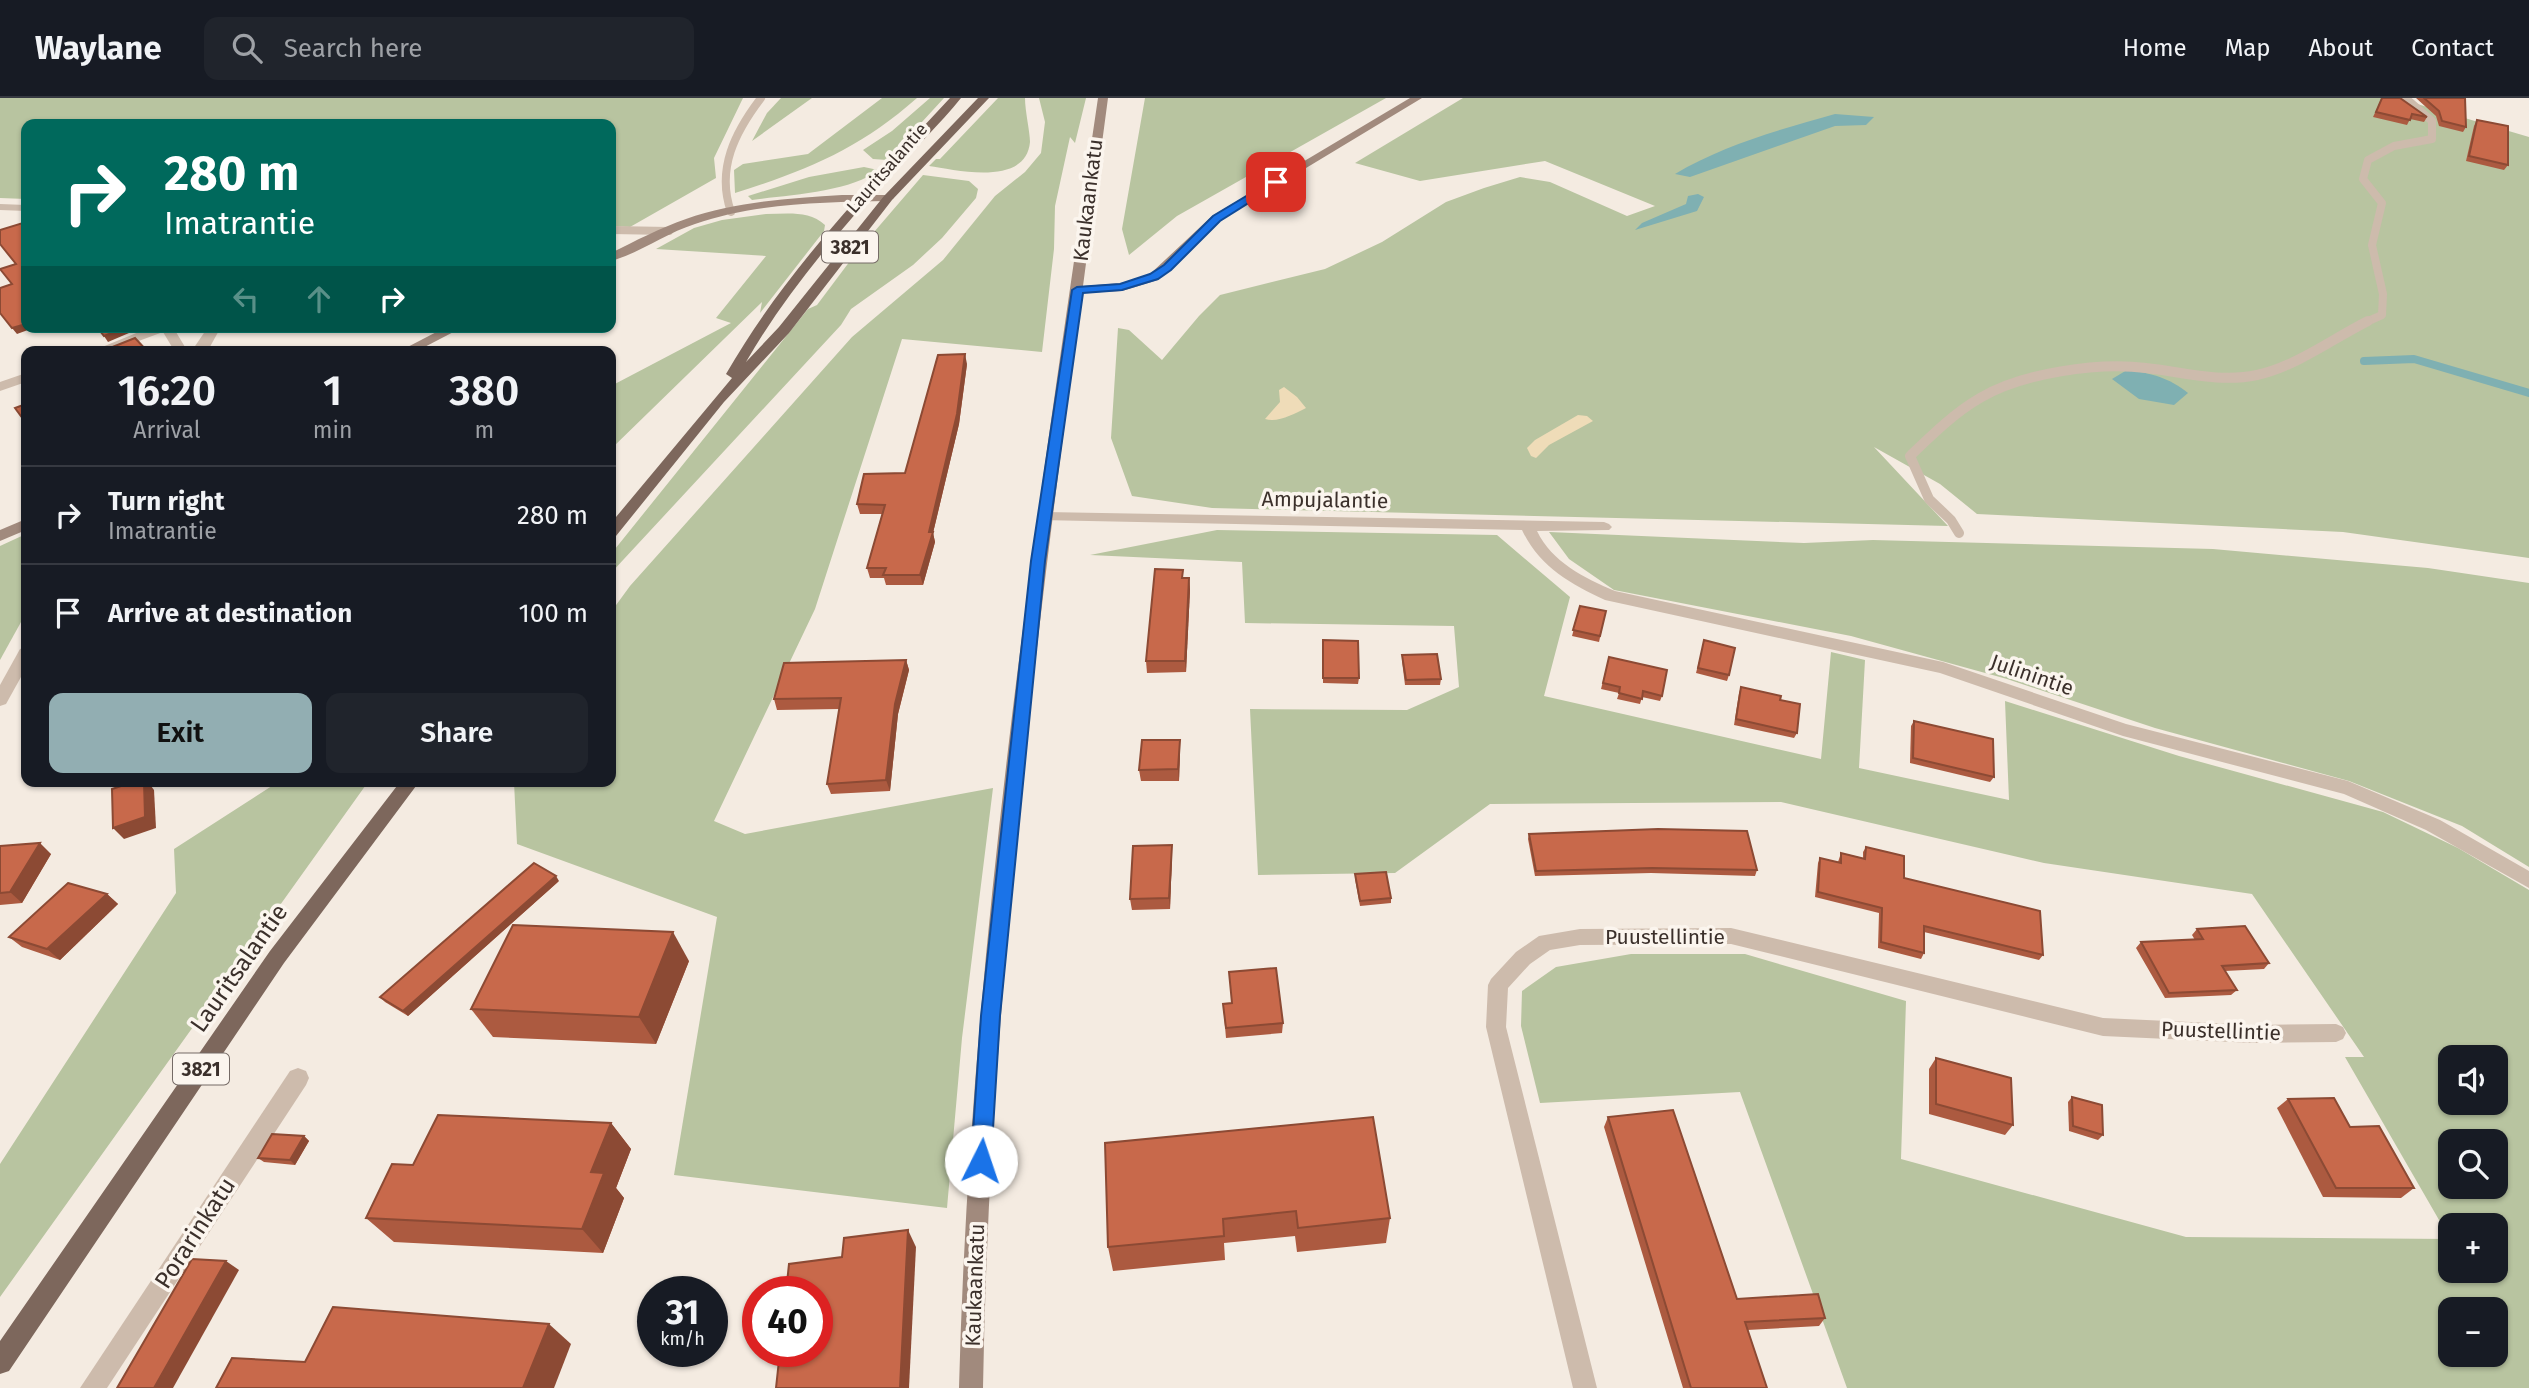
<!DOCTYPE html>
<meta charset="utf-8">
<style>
:root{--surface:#171b24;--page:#20242c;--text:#f1f3f6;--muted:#9ea1a6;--line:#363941;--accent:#92aeb2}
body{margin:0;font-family:"Fira Sans",sans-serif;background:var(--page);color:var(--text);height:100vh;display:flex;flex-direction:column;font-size:26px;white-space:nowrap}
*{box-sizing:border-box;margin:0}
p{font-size:23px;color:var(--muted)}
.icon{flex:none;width:38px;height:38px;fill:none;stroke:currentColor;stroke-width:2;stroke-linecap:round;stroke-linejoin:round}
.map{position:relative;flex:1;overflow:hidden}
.sheet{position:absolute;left:21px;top:248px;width:595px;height:441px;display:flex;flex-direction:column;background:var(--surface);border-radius:14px;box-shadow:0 2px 5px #0004}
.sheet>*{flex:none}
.banner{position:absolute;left:21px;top:21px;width:595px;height:214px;border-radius:14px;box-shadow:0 2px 5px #0004;background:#00695c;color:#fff;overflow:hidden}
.fabs{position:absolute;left:2438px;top:947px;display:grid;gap:14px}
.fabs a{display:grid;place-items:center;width:70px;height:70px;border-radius:14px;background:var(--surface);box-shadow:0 2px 5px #0004;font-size:35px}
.speed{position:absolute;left:637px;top:1178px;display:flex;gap:14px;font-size:35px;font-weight:700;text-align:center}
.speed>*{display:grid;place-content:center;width:91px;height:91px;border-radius:50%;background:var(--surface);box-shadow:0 2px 5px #0004;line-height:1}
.speed small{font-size:18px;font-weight:400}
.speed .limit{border:10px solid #d22;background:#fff;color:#111}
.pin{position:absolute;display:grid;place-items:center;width:60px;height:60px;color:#fff;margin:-30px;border-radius:14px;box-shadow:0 4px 10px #0006}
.me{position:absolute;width:77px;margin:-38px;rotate:4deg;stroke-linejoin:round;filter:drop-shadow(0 0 5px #0008)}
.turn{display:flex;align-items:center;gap:24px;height:147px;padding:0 28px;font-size:32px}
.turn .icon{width:91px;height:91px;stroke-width:2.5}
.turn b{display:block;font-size:49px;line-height:60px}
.lanes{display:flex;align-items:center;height:66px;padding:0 28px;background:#0003;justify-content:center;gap:35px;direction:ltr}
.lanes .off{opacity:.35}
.eta{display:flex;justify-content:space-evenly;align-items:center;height:119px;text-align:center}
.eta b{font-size:42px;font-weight:600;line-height:49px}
.button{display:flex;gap:14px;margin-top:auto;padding:14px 28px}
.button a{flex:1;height:80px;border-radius:14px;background:var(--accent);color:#111;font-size:28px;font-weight:600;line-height:80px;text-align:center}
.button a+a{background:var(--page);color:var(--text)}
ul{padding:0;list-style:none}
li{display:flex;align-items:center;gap:21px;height:98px;padding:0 28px;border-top:2px solid var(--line)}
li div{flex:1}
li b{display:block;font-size:26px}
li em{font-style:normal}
header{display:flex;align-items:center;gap:42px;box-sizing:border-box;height:98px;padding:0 35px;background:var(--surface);border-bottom:2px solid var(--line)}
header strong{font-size:33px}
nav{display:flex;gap:38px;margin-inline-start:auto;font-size:24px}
.search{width:490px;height:63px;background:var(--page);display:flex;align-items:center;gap:18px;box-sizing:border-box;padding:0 24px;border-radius:14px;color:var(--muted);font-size:26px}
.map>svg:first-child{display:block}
.green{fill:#b8c4a0;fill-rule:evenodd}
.sand{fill:#efdcb8}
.water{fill:#7fb0b2}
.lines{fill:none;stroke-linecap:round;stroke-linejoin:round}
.stream{stroke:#7fb0b2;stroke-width:8}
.lane-far1{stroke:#cdbbac;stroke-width:8}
.lane{stroke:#cdbbac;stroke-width:10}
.street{fill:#cdbbac;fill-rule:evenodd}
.secondary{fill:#a18a7d;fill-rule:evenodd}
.primary{fill:#7d675c;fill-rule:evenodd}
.wall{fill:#ac5a40}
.shaded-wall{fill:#8c4a34}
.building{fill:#c8694b;stroke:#8c4a34;stroke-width:2}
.route{fill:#1a73e8;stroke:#114b97;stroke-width:2}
.labels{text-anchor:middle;stroke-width:7;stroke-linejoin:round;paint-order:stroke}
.far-street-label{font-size:18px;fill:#3b302b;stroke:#fbf5ee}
.shield{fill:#fbf5ee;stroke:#756b66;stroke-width:2}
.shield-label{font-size:19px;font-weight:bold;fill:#3b302b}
.street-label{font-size:21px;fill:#3b302b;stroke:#fbf5ee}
.near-street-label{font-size:24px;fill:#3b302b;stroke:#fbf5ee}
</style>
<header>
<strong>Waylane</strong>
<div class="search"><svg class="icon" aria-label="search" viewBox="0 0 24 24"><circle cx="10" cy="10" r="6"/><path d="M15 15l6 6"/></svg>Search here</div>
<nav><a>Home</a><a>Map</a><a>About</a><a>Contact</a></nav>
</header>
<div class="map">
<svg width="2529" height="1290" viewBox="0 0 2529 1290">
<rect width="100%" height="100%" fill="#f4ebe1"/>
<!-- green -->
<g class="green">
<path d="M0 0H743L714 60 716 80 630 129 611 128V26H26V101L0 100Z"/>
<path d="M781 0H812L752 43 767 15Z"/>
<path d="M882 0H917C859 51 808 72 735 95L734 72 743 66 808 56Z"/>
<path d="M930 0H944L887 62 873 61 863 52 892 33Z"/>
<path d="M998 0H1025C1025 13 1030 34 1030 44 1026 89 956 72 929 68L936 61H940Z"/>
<path d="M1039 0H1086L1075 45 1070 39 1055 108 1054 151 1042 254 902 241 815 511 714 723 745 736 993 690 962 940 947 1110 674 1077 717 819 517 746 514 684H611V514L630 488 852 239 943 162 995 98 1025 74 1041 55 1045 24Z"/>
<path d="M1145 0H1386L1177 118 1129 157 1122 131Z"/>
<path d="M1463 0H2397L2529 39V460L2343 434 1977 416 1940 386 1874 349 1948 428 1212 410 1132 398 1111 340 1118 230 1129 232 1162 262 1199 218 1220 197 1325 171 1382 144 1446 104 1484 90 1520 79 1550 84 1627 118 1655 108 1545 63 1420 83 1355 65Z"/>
<path d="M864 69 878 72C852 94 787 97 752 102L748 98 809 79Z"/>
<path d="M923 77 969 83 978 91 976 100 942 140 913 167 851 211 841 227 611 475V456L808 211 817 207 856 155Z"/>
<path d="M766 116C786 116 809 112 825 127L824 133 760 215 762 204 611 351V288L731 225 716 220 766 158 656 151 694 130 722 122Z"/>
<path d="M1217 432 1497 437 1570 499 1544 598 1821 661 1831 554 1865 562 1859 670 2009 702 2005 603 2179 658 2383 714 2458 750 2529 792V1290H1847L1740 994 1540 1005 1521 928 1522 893 1556 869 1631 856H1745L1906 903 1901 1061 2186 1139 2450 1141 2345 959H2364L2252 796 2044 765 1781 704 1490 706 1395 775 1258 777 1250 611 1407 612 1459 589 1454 528 1245 525 1242 464 1090 457ZM2450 959H2496V1004H2450ZM2450 1043H2496V1088H2450ZM2450 1127H2496V1172H2450ZM2450 1211H2496V1256H2450Z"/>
<path d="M1549 434 1804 445 1873 442 2213 451 2428 470 2529 485V769L2462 728 2349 683 2155 630 2007 581 1851 538 1614 492 1569 461Z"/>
<path d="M26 436V515L0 562V448Z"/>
<path d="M278 684H368L0 1199V1066L176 795 174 751Z"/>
</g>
<!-- sand -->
<g class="sand">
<path d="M1284 289 1297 299 1306 310C1294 316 1278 325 1265 321L1280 304 1279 292Z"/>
<path d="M1578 317 1587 318 1593 323 1549 347 1536 360 1531 358 1527 350 1535 342Z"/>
</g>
<!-- water -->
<g class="water">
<path d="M1835 16 1874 19 1866 27 1835 28 1690 79 1675 76C1723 47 1782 31 1835 16Z"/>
<path d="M1698 96 1704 99 1697 113 1635 132 1642 125 1686 106 1688 98Z"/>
<path d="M2127 272C2152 275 2169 280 2188 295L2174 307 2139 301 2112 281Z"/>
</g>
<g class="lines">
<!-- stream -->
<path class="stream" d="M2364 263 2414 261 2529 295"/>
<!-- lane-far1 -->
<g class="lane-far1">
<path d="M731 114C716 71 735 34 761 0"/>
<path d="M611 132 669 133"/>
<path d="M2364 225 2382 217 2383 196 2372 147 2382 105 2363 81 2368 62 2394 48 2432 41V23L2409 3 2401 0"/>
</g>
<!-- lane -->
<path class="lane" d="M1959 435 1951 422 1929 401 1910 358C1932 337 1954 315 1980 300 2022 275 2098 264 2146 270 2183 274 2220 285 2257 277 2297 268 2332 241 2368 223"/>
<!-- street -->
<g class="street">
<path d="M0 106 26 107V113L0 112Z"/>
<path d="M151 229H173L188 254H175L163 234 109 254H90Z"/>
<path d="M208 229H221L207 254H191Z"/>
<path d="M26 275V284L0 293V284Z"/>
<path d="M1045 414 1604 424 1609 426 1612 429 1609 432 1537 433C1552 464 1584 480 1615 493L1943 564 2126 626 2348 683 2440 722 2529 773V790L2426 732 2344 696 2123 638 1940 575 1605 502C1570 486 1539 468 1522 432L1040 422 1038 419 1040 416Z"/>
<path d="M26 549V570L6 606 0 608V587L20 551Z"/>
<path d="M1731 830 2103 920 2254 927 2336 926 2343 929 2346 935 2343 941 2336 944 2254 945 2103 938 1731 846 1580 847 1550 852 1530 866 1508 890 1506 929 1597 1290H1573L1486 929 1488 887 1491 881 1516 854 1539 838 1580 831Z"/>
<path d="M298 970 306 973 309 980 306 987 107 1290H80L290 973Z"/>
</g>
<!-- secondary -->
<g class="secondary">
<path d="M1098 0H1108L1083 188 1121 185 1150 176 1212 118 1410 0H1422L1220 122 1158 182 1122 193 1082 195C1033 558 989 924 983 1290H959C970 857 1035 428 1098 0Z"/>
<path d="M842 97H888L894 100 888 103C824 104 756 105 695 126 666 135 640 155 611 163V155C635 143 660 130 686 121 735 104 790 100 842 97Z"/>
<path d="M446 229H463L415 254H398Z"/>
<path d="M26 421V432L0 443V432Z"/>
</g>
<!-- primary -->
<g class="primary">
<path d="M950 0H961C940 26 915 50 892 75 839 133 785 196 746 264L779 229 884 98 978 0H989L892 102 789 235 724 304 616 438 611 440V425L732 280 726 276C785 173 870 86 950 0Z"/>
<path d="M400 684H419L284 865 9 1273 0 1276V1243L270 853Z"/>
</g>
</g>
<!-- wall -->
<g class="wall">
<path d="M2382 0 2427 19 2424 24 2410 21 2407 27 2373 19Z"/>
<path d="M2416 0H2465L2466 29 2463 34 2439 28 2436 18Z"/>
<path d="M2477 22 2508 67 2504 72 2466 63 2474 28Z"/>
<path d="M967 266 959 326 933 435 935 444 923 487H886L884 480H870L867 470 882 416H860L857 406 905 375Z"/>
<path d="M1183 480H1189L1190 492 1186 574 1147 575 1146 563Z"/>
<path d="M1580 508 1606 513 1599 544 1572 538Z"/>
<path d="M1323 542 1359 580 1358 586 1323 585Z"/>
<path d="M1703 548 1729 577 1727 583 1696 575Z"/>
<path d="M1402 557 1441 581 1440 587H1405L1402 563Z"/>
<path d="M1609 559 1662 598 1660 603 1642 599 1640 606 1617 601 1619 595 1601 591Z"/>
<path d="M906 562 909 572 898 616 890 693 831 696 827 686 839 611 777 612 774 601Z"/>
<path d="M1741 589 1780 602 1797 635 1794 640 1734 627 1739 595Z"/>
<path d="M1914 623 1994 679 1990 684 1910 665 1911 628Z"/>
<path d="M1180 653 1179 683H1141L1139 672Z"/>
<path d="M1529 736 1757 772 1755 778 1651 775 1535 778 1528 741Z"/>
<path d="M0 748 51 756 22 805 0 807Z"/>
<path d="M1866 749 1904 780 2043 857 2039 862 1924 834V855L1921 861 1878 850 1879 815 1815 799 1818 765 1820 760 1838 764 1841 755 1863 760V754Z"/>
<path d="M1172 758 1170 811 1132 812 1130 801Z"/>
<path d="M1355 776 1391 800V805L1360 808 1355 781Z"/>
<path d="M559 783 408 918 385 904 380 899Z"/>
<path d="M107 796 118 806 60 862 22 849 9 839Z"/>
<path d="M2197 831 2269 865 2264 871 2225 873 2237 892 2231 897 2165 900 2136 850 2141 844 2195 842 2192 837Z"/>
<path d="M689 863 656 946 493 939 471 911Z"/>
<path d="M1229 874 1283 925 1282 935 1226 940 1223 906 1232 905Z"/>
<path d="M1936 960 2013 1027 2005 1037 1929 1016V971Z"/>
<path d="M2072 999 2103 1037 2098 1042 2069 1033 2068 1004Z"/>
<path d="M2288 1001 2350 1029 2414 1090 2401 1100 2323 1099 2277 1010Z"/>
<path d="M1608 1019 1737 1201 1825 1220 1819 1228 1747 1232 1767 1290H1683L1604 1029Z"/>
<path d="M611 1025 631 1051 616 1090 624 1100 603 1155 394 1144 366 1120 413 1067Z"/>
<path d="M304 1038 309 1043 295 1067 264 1064 258 1060Z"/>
<path d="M1105 1045 1390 1120 1386 1145 1297 1154 1295 1138 1224 1145 1225 1162 1113 1173 1108 1149Z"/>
</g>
<!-- shaded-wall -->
<g class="shaded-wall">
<path d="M26 226V229H36L17 236 12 230Z"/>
<path d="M125 230 129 235 108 244 104 238Z"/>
<path d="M965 256 967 266 959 326 933 435 935 444 923 487 920 477Z"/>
<path d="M1189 480 1190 492 1186 574 1185 563Z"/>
<path d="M906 562 909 572 898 616 890 693 886 682 895 606Z"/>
<path d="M1180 642V653L1179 683 1178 671Z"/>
<path d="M144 684H148L154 692 156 730 124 741 113 730Z"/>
<path d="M40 745 51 756 22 805 10 794Z"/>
<path d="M1172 747V758L1170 811 1169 800Z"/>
<path d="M556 778 559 783 408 918 403 913Z"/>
<path d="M107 796 118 806 60 862 47 851Z"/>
<path d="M673 834 689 863 656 946 639 919Z"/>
<path d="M611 1025 631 1051 616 1090 624 1100 603 1155 582 1131 591 1074Z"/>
<path d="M304 1038 309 1043 295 1067 290 1062Z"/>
<path d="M908 1132 916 1149 909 1290H900Z"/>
<path d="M226 1163 239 1172 173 1290H154Z"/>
<path d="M549 1226 571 1246 554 1290H523Z"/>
</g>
<!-- building -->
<g class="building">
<path d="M2382 0H2400L2427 19 2412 16 2410 22 2376 14Z"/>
<path d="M2424 0H2465L2466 29 2442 23 2439 13Z"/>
<path d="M2477 22 2508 28V67L2469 58Z"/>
<path d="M26 124V226L12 230 0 215V190L12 186 0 171 16 166 0 146V132Z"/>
<path d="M97 229H125V230L104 238Z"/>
<path d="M135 240 148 254H100Z"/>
<path d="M965 256 957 316 929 434H933L920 477H883L886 470H867L885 407 857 406 864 376 905 375 938 257Z"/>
<path d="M26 306V325L15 310Z"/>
<path d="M1155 471 1183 472 1182 480H1189L1185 563H1146Z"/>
<path d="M1580 508 1606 513 1600 538 1573 532Z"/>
<path d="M1323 542 1358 543 1359 580H1323Z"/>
<path d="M1704 542 1735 550 1729 577 1698 570Z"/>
<path d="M1437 556 1441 581 1406 582 1402 557Z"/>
<path d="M1609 559 1667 572 1662 598 1643 593 1642 601 1619 595 1620 589 1603 585Z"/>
<path d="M906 562 895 606 886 682 827 686 841 600 774 601 784 565Z"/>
<path d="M1741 589 1781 598 1780 602 1800 606 1797 635 1736 621Z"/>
<path d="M1914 623 1993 641 1994 679 1913 660Z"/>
<path d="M1142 642H1180L1178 671 1139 672Z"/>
<path d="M133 684H144L145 719 113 730 112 691Z"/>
<path d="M1658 731 1747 733 1757 772 1652 770 1536 773 1529 736Z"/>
<path d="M40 745 10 794 0 795V748Z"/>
<path d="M1172 747 1169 800 1130 801 1133 748Z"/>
<path d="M1866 749 1904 758V780L2040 813 2043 857 1924 828V855L1881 844 1882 810 1818 794 1820 760 1841 765V755L1865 761Z"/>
<path d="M534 765 556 778 403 913 380 899Z"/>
<path d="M1386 774 1391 800 1360 803 1355 776Z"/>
<path d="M68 785 107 796 47 851 9 839Z"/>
<path d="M513 827 673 834 639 919 471 911Z"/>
<path d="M2245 828 2269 865 2222 868 2237 892 2169 895 2141 844 2203 841 2197 831Z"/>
<path d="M1276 870 1283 925 1226 930 1223 906 1232 905 1229 874Z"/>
<path d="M1936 960 2011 980 2013 1027 1936 1006Z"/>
<path d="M2072 999 2102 1007 2103 1037 2073 1028Z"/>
<path d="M2334 1000 2350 1029 2379 1028 2414 1090H2336L2288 1001Z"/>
<path d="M1673 1012 1737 1201 1818 1196 1825 1220 1745 1224 1767 1290H1691L1608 1019Z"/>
<path d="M438 1017 611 1025 591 1074 604 1075 582 1131 366 1120 392 1066 413 1067Z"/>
<path d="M1373 1019 1390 1120 1298 1130 1296 1113 1223 1121 1224 1138 1108 1149 1105 1045Z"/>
<path d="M272 1036 304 1038 290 1062 258 1060Z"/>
<path d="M908 1132 900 1290H776L780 1253H817V1194H786L789 1166 842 1159 844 1140Z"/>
<path d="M192 1161 226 1163 154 1290H117Z"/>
<path d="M333 1209 549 1226 523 1290H216L232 1260 305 1264Z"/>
</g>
<!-- route -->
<path class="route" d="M1273 82 1282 84 1220 123 1171 172 1158 181 1122 192 1083 195 1045 463 1000 918 991 1063 988 1069 981 1072 974 1069 971 1063 981 918 1031 463 1072 192 1077 189 1120 186 1150 176 1164 167 1213 118Z"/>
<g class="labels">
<!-- far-street labels -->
<g class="far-street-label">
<text transform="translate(887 70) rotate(-49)" y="6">Lauritsalantie</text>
</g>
<!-- shield labels -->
<g class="shield">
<rect x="822" y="133.5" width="56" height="31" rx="5"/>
<rect x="173" y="955.5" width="56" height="31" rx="5"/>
</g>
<g class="shield-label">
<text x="850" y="156">3821</text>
<text x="201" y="978">3821</text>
</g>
<!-- street labels -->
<g class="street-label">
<text transform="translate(1088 102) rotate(-83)" y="7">Kaukaankatu</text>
<text transform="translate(1325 402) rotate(1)" y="7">Ampujalantie</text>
<text transform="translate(2032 577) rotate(19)" y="7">Julinintie</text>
<text x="1665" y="846">Puustellintie</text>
<text transform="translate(2221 933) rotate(2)" y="7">Puustellintie</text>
<text transform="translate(975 1187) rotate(-88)" y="7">Kaukaankatu</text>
</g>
<!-- near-street labels -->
<g class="near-street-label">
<text transform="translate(239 870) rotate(-55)" y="8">Lauritsalantie</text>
<text transform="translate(195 1135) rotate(-57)" y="8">Porarinkatu</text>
</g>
</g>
</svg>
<div class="fabs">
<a><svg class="icon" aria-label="sound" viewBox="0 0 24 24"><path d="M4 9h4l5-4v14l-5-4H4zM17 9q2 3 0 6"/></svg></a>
<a><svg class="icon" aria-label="search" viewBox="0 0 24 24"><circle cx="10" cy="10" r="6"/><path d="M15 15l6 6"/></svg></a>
<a>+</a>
<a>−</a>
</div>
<div class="speed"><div>31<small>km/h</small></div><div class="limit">40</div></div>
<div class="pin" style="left:1276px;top:84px;background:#d93025"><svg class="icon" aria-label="arrive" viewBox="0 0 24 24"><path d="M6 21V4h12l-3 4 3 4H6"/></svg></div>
<svg class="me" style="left:981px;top:1063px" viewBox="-20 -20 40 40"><circle r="19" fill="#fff"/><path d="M0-13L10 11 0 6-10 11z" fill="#1a73e8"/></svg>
<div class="banner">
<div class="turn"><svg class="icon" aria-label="right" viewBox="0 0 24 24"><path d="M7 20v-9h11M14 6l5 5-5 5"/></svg><div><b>280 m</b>Imatrantie</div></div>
<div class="lanes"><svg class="icon off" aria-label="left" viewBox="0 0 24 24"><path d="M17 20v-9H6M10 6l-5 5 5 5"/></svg><svg class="icon off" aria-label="ahead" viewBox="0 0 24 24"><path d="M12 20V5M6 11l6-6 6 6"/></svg><svg class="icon" aria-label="right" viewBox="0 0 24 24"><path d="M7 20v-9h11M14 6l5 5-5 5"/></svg></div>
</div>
<section class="sheet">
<div class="eta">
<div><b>16:20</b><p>Arrival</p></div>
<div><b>1</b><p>min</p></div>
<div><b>380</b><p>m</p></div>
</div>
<ul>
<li><svg class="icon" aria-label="right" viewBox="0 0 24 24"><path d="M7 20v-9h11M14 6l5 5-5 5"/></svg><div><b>Turn right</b><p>Imatrantie</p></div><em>280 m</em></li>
<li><svg class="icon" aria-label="arrive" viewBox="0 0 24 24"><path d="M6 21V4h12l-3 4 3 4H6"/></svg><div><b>Arrive at destination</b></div><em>100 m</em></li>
</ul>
<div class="button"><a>Exit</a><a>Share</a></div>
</section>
</div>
